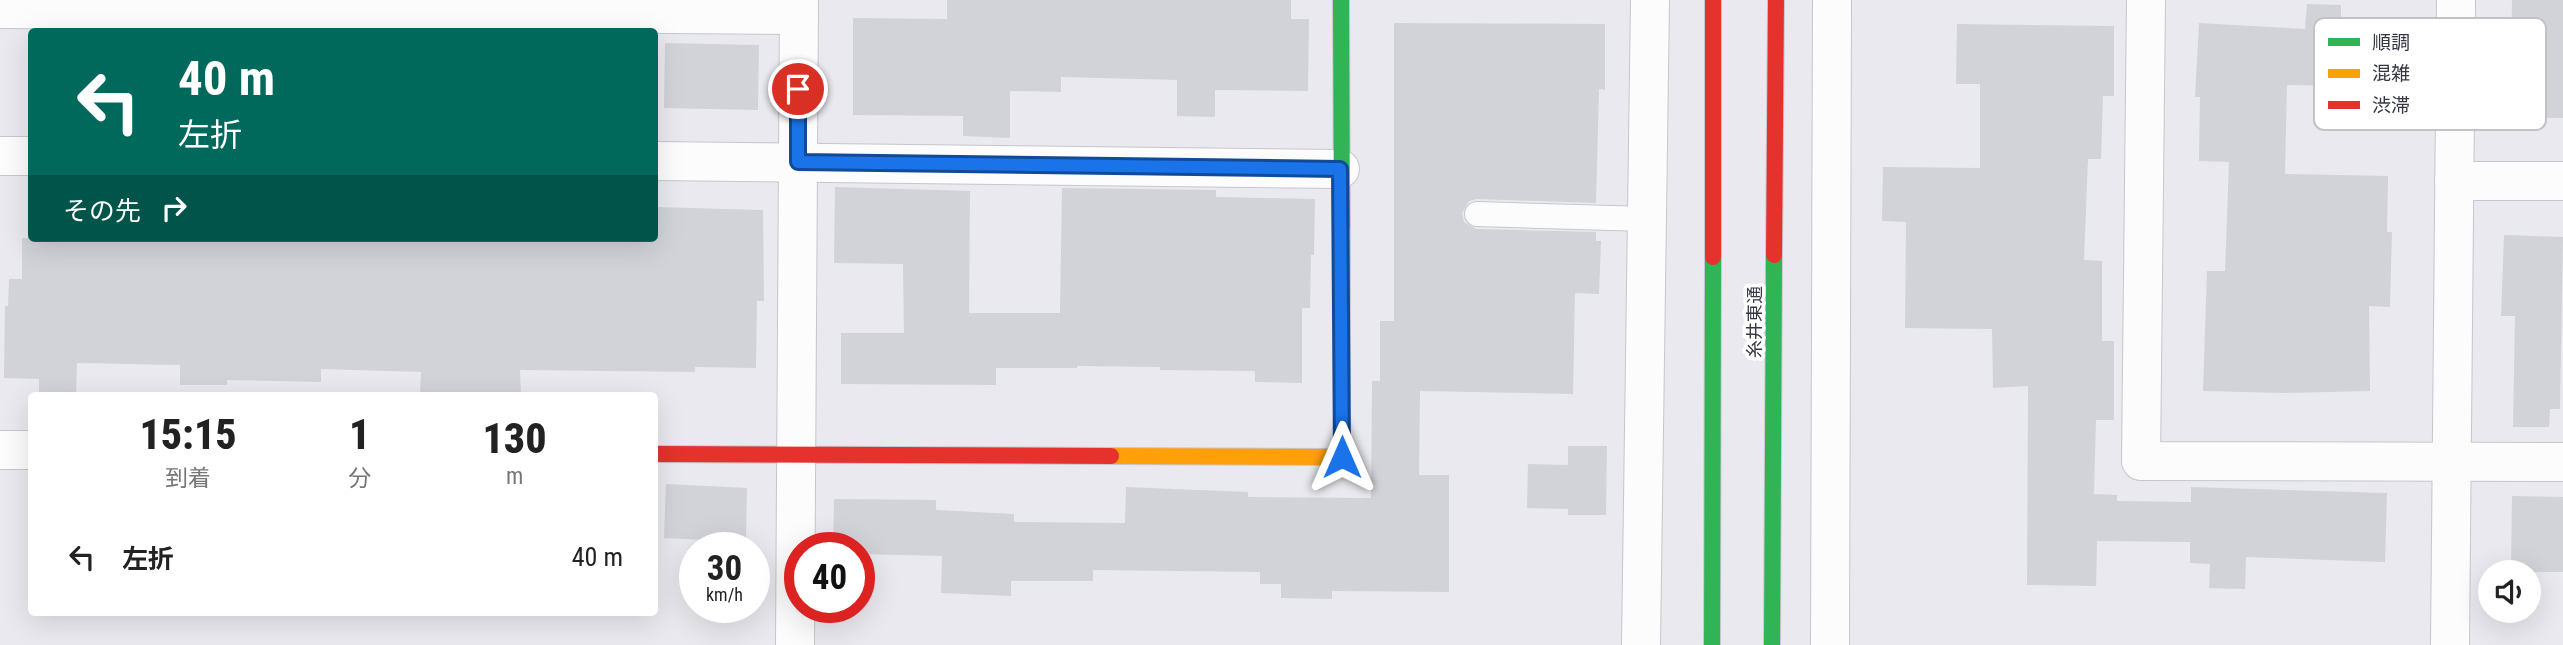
<!DOCTYPE html>
<html lang="ja">
<meta charset="utf-8">
<style>
:root{--surface:#fff;--page:#f2f2f2;--text:#222;--muted:#767676}
body{margin:0;font-family:"Roboto Condensed","Noto Sans JP",sans-serif;background:var(--page);color:var(--text);height:100vh;display:flex;flex-direction:column;font-size:26px;white-space:nowrap}
*{box-sizing:border-box;margin:0}
p{font-size:23px;color:var(--muted)}
.icon{flex:none;width:38px;height:38px;fill:none;stroke:currentColor;stroke-width:2;stroke-linecap:round;stroke-linejoin:round}
.map{position:relative;flex:1;overflow:hidden}
.drawer{position:absolute;left:28px;top:392px;width:630px;height:224px;display:flex;flex-direction:column;background:var(--surface);border-radius:7px;box-shadow:0 7px 28px #0002}
.drawer>*{flex:none}
.banner{position:absolute;left:28px;top:28px;width:630px;height:214px;border-radius:7px;box-shadow:0 7px 28px #0002;background:#00695c;color:#fff;overflow:hidden}
.controls{position:absolute;left:2478px;top:560px;display:grid;gap:14px}
.controls a{display:grid;place-items:center;width:63px;height:63px;border-radius:50%;background:var(--surface);box-shadow:0 7px 28px #0002;font-size:35px}
.speed{position:absolute;left:679px;top:532px;display:flex;gap:14px;font-size:35px;font-weight:700;text-align:center}
.speed>*{display:grid;place-content:center;width:91px;height:91px;border-radius:50%;background:var(--surface);box-shadow:0 7px 28px #0002;line-height:1}
.speed small{font-size:18px;font-weight:400}
.speed .limit{border:10px solid #d22;background:#fff;color:#111}
.pin{position:absolute;display:grid;place-items:center;width:60px;height:60px;color:#fff;margin:-30px;border:4px solid #fff;border-radius:50%;box-shadow:0 2px 7px #0007}
.me{position:absolute;width:77px;margin:-38px;rotate:0deg;stroke-linejoin:round;filter:drop-shadow(0 0 5px #0008)}
.turn{display:flex;align-items:center;gap:24px;height:147px;padding:0 35px;font-size:32px}
.turn .icon{width:91px;height:91px;stroke-width:2.5}
.turn b{display:block;font-size:49px;line-height:60px}
.then{display:flex;align-items:center;height:66px;padding:0 35px;background:#0003;gap:14px;font-size:26px}
.eta{display:flex;justify-content:space-evenly;align-items:center;height:119px;text-align:center}
.eta b{font-size:42px;font-weight:800;line-height:49px}
ul{padding:0;list-style:none}
li{display:flex;align-items:center;gap:21px;height:91px;padding:0 35px}
li div{flex:1}
li b{display:block;font-size:26px}
li em{font-style:normal}
.map>svg:first-child{display:block}
.building{fill:#d2d2d9}
.lines{fill:none;stroke-linecap:round;stroke-linejoin:round}
.lane-casing{stroke:#c6c6ce;stroke-width:26}
.street-casing{stroke:#c6c6ce;stroke-width:40}
.fast-casing{stroke:#c7c6d4;stroke-width:18}
.slow-casing{stroke:#c7c6d4;stroke-width:18}
.jam-casing{stroke:#c7c6d4;stroke-width:18}
.lane{stroke:#fcfcfd;stroke-width:24}
.street{stroke:#fcfcfd;stroke-width:38}
.fast{stroke:#30b455;stroke-width:16}
.slow{stroke:#ff9f0a;stroke-width:16}
.jam{stroke:#e5322d;stroke-width:16}
.route-casing{stroke:#114b97;stroke-width:18}
.route{stroke:#1a73e8;stroke-width:12}
.labels{text-anchor:middle;stroke-width:7;stroke-linejoin:round;paint-order:stroke}
.street-label{font-size:18px;fill:#363745;stroke:#fff}
.key{fill:#fff;stroke:#c3c3c7;stroke-width:2}
.key-label{font-size:19px;fill:#363745}
</style>
<div class="map">
<svg width="2563" height="645" viewBox="0 0 2563 645">
<rect width="100%" height="100%" fill="#e9e9ef"/>
<!-- building -->
<g class="building">
<path d="M947 0H1291V19H1309L1308 91 1215 90V117L1177 116V80L1061 77V92L1010 91V138L963 136V116L853 115V18L947 19Z"/>
<path d="M2512 0H2563V118L2494 117 2495 57 2511 58Z"/>
<path d="M2307 4 2341 5V24L2402 25 2401 87 2287 85 2285 174 2388 176 2387 232H2392L2390 307 2369 306 2370 391 2282 393 2203 391 2207 271H2225L2229 162 2199 161 2200 97H2195L2199 23 2305 29Z"/>
<path d="M1394 23 1605 24V90L1599 89 1596 203 1477 199 1469 201 1462 213 1464 222 1476 229 1596 232V241H1601L1599 294 1575 293 1573 394 1420 391 1419 475H1449V592L1332 591V599L1281 598V584H1260V572L1093 570V581H1011V596L941 593 942 556 859 554V548H833L834 499 936 500V510L1014 514V522L1125 523 1126 487 1248 492V497L1371 498 1372 381H1380V321H1394Z"/>
<path d="M1957 24 2114 26V96H2103L2101 159H2088L2084 260 2102 261V341H2114V420H2096L2094 494 2117 495V501L2191 502V487L2387 493 2385 562 2246 557 2245 589 2209 588 2210 564 2190 563V542L2097 541 2096 586 2027 585 2028 386 1993 388 1992 329 1905 328 1906 222 1882 221 1883 167 1980 168V84H1956Z"/>
<path d="M665 43 759 45 758 110 664 108Z"/>
<path d="M835 187 970 191 969 313H1060L1062 188 1216 190V197L1315 199 1314 255H1311L1310 308H1302V383L1255 382V371L1160 370V367L1077 366V368H996V385L841 384V333H904L903 264 834 263Z"/>
<path d="M654 207 763 210 764 301H757L756 368 695 367V372L520 370 521 396H420L421 372 321 369V382L227 380V385H180V365L77 363 76 396H39V379L4 378 5 306H8L9 279H22V238H654Z"/>
<path d="M2504 235 2563 237 2560 409H2550L2549 427H2513L2515 316H2501Z"/>
<path d="M1568 446H1607L1606 515H1568V509L1527 508 1528 464 1568 465Z"/>
<path d="M666 484 747 488 746 542 664 538Z"/>
<path d="M2512 496 2563 497V572H2511Z"/>
</g>
<g class="lines">
<defs>
<path id="lane" d="M1477 214 1647 219"/>
<g id="street">
<path d="M2146 0 2141 461 2563 462"/>
<path d="M0 9 799 15"/>
<path d="M0 156H32"/>
<path d="M654 161 1340 169"/>
<path d="M2454 181H2563"/>
<path d="M0 450H32"/>
<path d="M795 645 799 0"/>
<path d="M1641 645 1650 0"/>
<path d="M1830 645 1832 0"/>
<path d="M2450 645 2456 0"/>
</g>
<g id="fast">
<path d="M1341 0 1342 231"/>
<path d="M1712 645 1713 257"/>
<path d="M1772 645 1774 255"/>
</g>
<path id="slow" d="M1111 456 1342 457V231"/>
<g id="jam">
<path d="M1774 255 1776 0"/>
<path d="M1713 257V0"/>
<path d="M654 454 1111 456"/>
</g>
</defs>
<!-- lane casing -->
<use href="#lane" class="lane-casing"/>
<!-- street casing -->
<use href="#street" class="street-casing"/>
<!-- fast casing -->
<use href="#fast" class="fast-casing"/>
<!-- slow casing -->
<use href="#slow" class="slow-casing"/>
<!-- jam casing -->
<use href="#jam" class="jam-casing"/>
<!-- lane -->
<use href="#lane" class="lane"/>
<!-- street -->
<use href="#street" class="street"/>
<!-- fast -->
<use href="#fast" class="fast"/>
<!-- slow -->
<use href="#slow" class="slow"/>
<!-- jam -->
<use href="#jam" class="jam"/>
</g>
<g class="lines">
<defs>
<path id="route" d="M798 89V162L1340 169 1342 457"/>
</defs>
<!-- route casing -->
<use href="#route" class="route-casing"/>
<!-- route -->
<use href="#route" class="route"/>
</g>
<g class="labels">
<!-- street labels -->
<g class="street-label">
<text transform="translate(1755 322) rotate(-90)" y="6">糸井東通</text>
</g>
</g>
<!-- legend -->
<rect x="2314" y="18" width="232" height="112" rx="10" class="key"/>
<rect x="2328" y="38" width="32" height="8" fill="#30b455"/>
<rect x="2328" y="69" width="32" height="9" fill="#ff9f0a"/>
<rect x="2328" y="101" width="32" height="8" fill="#e5322d"/>
<g class="key-label">
<text x="2372" y="49">順調</text>
<text x="2372" y="80">混雑</text>
<text x="2372" y="112">渋滞</text>
</g>
</svg>
<div class="controls">
<a><svg class="icon" aria-label="sound" viewBox="0 0 24 24"><path d="M4 9h4l5-4v14l-5-4H4zM17 9q2 3 0 6"/></svg></a>
</div>
<div class="speed"><div>30<small>km/h</small></div><div class="limit">40</div></div>
<div class="pin" style="left:798px;top:89px;background:#d93025"><svg class="icon" aria-label="arrive" viewBox="0 0 24 24"><path d="M6 21V4h12l-3 4 3 4H6"/></svg></div>
<svg class="me" style="left:1342px;top:457px" viewBox="-20 -20 40 40"><path d="M0-17L14 15 0 8-14 15z" fill="#1a73e8" stroke="#fff" stroke-width="4"/></svg>
<div class="banner">
<div class="turn"><svg class="icon" aria-label="left" viewBox="0 0 24 24"><path d="M17 20v-9H6M10 6l-5 5 5 5"/></svg><div><b>40 m</b>左折</div></div>
<div class="then">その先<svg class="icon" aria-label="right" viewBox="0 0 24 24"><path d="M7 20v-9h11M14 6l5 5-5 5"/></svg></div>
</div>
<section class="drawer">
<div class="eta">
<div><b>15:15</b><p>到着</p></div>
<div><b>1</b><p>分</p></div>
<div><b>130</b><p>m</p></div>
</div>
<ul>
<li><svg class="icon" aria-label="left" viewBox="0 0 24 24"><path d="M17 20v-9H6M10 6l-5 5 5 5"/></svg><div><b>左折</b></div><em>40 m</em></li>
</ul>
</section>
</div>
